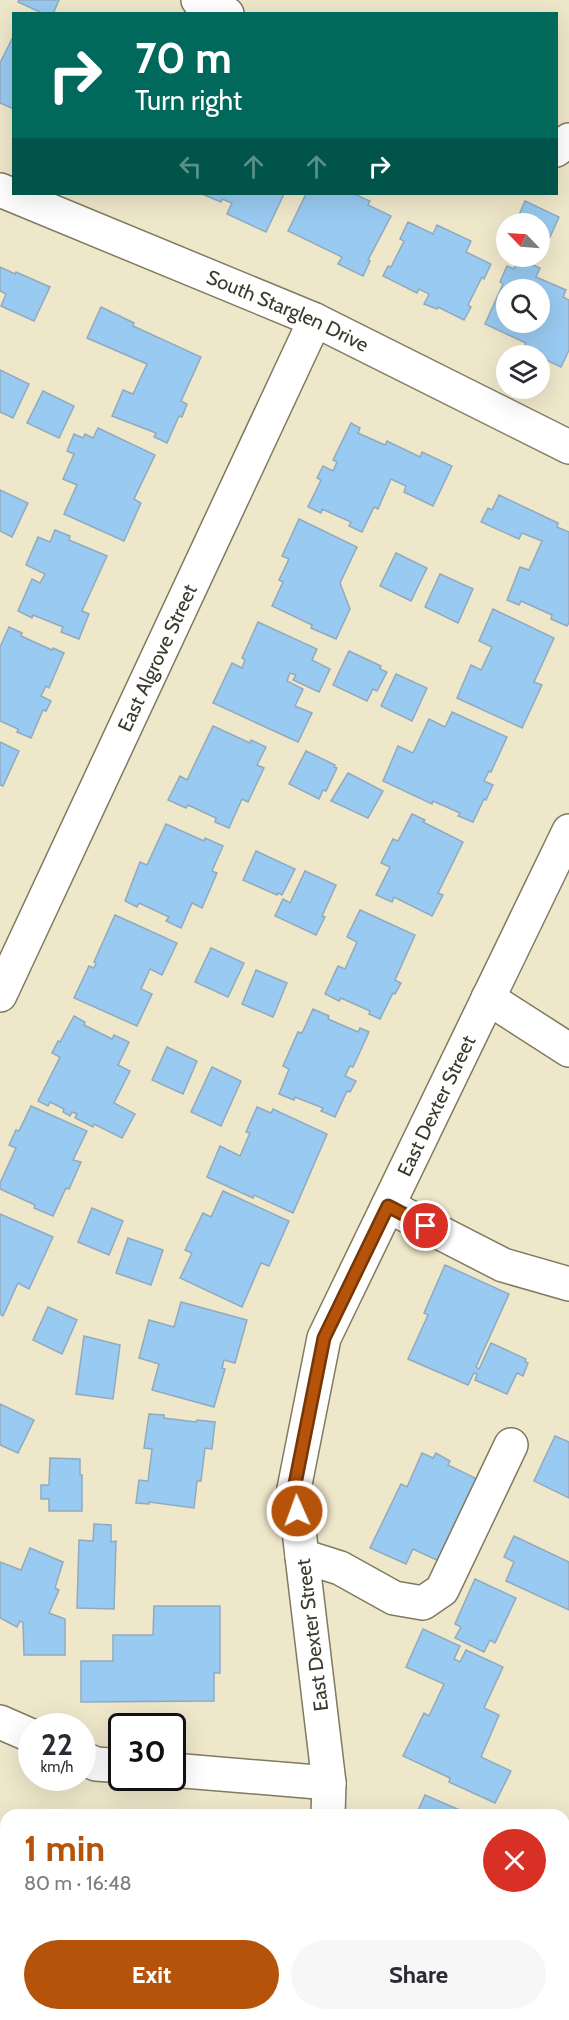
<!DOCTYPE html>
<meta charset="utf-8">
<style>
:root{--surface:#fff;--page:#f7f7f7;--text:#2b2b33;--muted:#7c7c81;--accent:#b45309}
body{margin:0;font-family:Cabin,sans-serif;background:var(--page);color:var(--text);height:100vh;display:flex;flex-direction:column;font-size:22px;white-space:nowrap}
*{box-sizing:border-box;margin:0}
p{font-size:20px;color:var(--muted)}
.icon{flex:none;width:33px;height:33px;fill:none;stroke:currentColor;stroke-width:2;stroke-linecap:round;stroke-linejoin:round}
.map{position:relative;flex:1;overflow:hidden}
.details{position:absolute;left:0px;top:1809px;width:570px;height:212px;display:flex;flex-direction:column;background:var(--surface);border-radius:18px 18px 0 0;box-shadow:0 6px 24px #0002}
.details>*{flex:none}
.hud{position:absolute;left:12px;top:12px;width:546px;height:183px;border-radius:0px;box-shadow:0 6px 24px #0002;background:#00695c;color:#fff;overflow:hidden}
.needle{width:39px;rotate:295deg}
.buttons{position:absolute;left:496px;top:213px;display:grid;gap:12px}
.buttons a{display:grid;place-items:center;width:54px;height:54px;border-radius:50%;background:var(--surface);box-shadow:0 6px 24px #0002;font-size:30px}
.speed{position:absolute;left:18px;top:1713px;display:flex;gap:12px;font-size:30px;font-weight:700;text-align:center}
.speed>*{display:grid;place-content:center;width:78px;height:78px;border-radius:50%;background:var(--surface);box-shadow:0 6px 24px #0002;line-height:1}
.speed small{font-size:15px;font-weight:400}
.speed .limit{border:3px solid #111;border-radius:9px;background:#fff;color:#111}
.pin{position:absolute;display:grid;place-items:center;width:51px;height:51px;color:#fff;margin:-26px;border:3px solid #fff;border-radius:50%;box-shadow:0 2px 6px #0007}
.me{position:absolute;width:66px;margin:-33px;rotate:358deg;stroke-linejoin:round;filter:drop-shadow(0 0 4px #0008)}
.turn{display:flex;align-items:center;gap:21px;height:126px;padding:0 24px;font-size:27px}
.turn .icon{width:78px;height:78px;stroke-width:2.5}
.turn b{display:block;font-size:42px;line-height:51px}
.lanes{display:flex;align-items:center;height:57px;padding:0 24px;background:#0003;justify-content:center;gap:30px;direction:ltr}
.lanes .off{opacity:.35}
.round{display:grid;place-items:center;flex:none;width:63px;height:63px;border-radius:32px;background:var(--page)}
.head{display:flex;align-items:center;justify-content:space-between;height:102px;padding:0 24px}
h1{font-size:36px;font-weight:700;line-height:45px;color:var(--accent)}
.primary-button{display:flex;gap:12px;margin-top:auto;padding:12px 24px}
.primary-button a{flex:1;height:69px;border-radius:36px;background:var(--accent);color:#fff;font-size:24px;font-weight:700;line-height:69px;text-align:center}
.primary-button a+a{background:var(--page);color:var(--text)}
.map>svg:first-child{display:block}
.building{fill:#99caf1;stroke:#91aabe;stroke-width:1.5;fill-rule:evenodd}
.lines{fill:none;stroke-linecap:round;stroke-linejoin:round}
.minor-casing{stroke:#817a5f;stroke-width:36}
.minor{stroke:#fff;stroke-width:33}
.route-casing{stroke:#753606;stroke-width:15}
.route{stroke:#b45309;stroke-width:10}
.labels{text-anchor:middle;stroke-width:4.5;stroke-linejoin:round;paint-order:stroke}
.street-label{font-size:20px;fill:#3b382c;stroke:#fff}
</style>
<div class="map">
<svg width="569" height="2020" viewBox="0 0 569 2020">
<rect width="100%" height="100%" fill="#efe7ca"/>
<!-- building -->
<g class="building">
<path d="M19 0H59L53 14H44L18 2Z"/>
<path d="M14 35V109L0 103V63Z"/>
<path d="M202 194H284L266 232 227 214 232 203 222 199 221 202Z"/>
<path d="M306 194H354L370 201 368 205 391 216 368 260 370 261 363 276 338 264 342 257 288 231Z"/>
<path d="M525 201 559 217 545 248 540 246V224H515Z"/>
<path d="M408 222 433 234 437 225 471 241 466 252 491 264 484 279 482 277 468 305 471 307 464 320 438 307 437 309 424 304 429 294 419 289 417 293 383 276 388 266 391 267 404 241 400 239Z"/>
<path d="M525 261 540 268 536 277 566 290 563 297 569 300V350L561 367 523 349 526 343 485 324 503 284 500 282 507 266 514 269 517 262 523 264ZM507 290H540V322H507Z"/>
<path d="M0 267 15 274 16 272 50 287 34 321 1 306 6 294 0 291Z"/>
<path d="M101 307 134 323 133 326 201 357 181 401 187 404 182 417 179 416 167 443 154 437 156 433 112 416 123 390 133 394 147 364 87 338Z"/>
<path d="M0 370 29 384 13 418 0 412Z"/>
<path d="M43 391 74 406 59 438 27 423Z"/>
<path d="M351 423 360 428 358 433 385 445 387 441 420 457 422 452 452 466 433 506 404 492 406 486 391 479 378 509 374 507 362 532 349 526 351 522 322 509 321 513 308 507 321 480 317 478 323 466 333 471 337 462 333 460Z"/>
<path d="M98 428 155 455 134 499 141 503 124 541 64 514 77 485 63 479 74 454 67 451 74 434 83 438 85 434 93 438Z"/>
<path d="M0 490 28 503 12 537 0 531Z"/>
<path d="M499 495 558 523 557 527 569 532V623L567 626 551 619 552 615 521 601 519 605 507 600 520 567 529 570 542 541 522 533 519 539 481 522 488 508 492 510Z"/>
<path d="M299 519 357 547 340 583 350 609 336 639 311 628 312 625 272 606 283 582 279 580 289 559 282 556Z"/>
<path d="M55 530 70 536 69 540 107 556 82 611 89 614 79 639 61 632 63 627 33 615 32 618 18 611 32 579 40 583 45 574 26 565 38 537 50 542Z"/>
<path d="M396 553 427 568 411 601 380 586Z"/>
<path d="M440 574 473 589 458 623 425 607Z"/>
<path d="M493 609 554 638 534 682 542 685 522 728 457 698 471 665 481 670 492 647 479 641Z"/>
<path d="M258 622 317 649 312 660 330 669 319 692 293 680 296 675 290 673 287 681 303 689 295 706 312 713 298 742 213 703 232 663 242 668 245 660 242 658Z"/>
<path d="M9 627 22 633 21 636 52 650 53 648 64 653 49 688 46 686 41 696 51 701 46 711 43 710 31 738 17 732 18 729 0 721V647Z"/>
<path d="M349 651 381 666 380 669 387 672 377 691 373 689 367 701 333 685Z"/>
<path d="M396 674 427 688 412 721 381 706Z"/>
<path d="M452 712 507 737 491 772 489 771 484 781 493 785 486 800 484 799 473 822 458 816 460 813 433 801 432 804 383 781 398 746 413 753 429 719 445 727Z"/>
<path d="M213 726 250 743 251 740 266 747 257 765 264 768 248 802 242 799 229 828 215 822 216 818 188 805 186 808 168 800 180 776 187 780Z"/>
<path d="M0 742 19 751 3 786 0 785Z"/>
<path d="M306 751 335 765 334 767 337 768 326 791 323 790 319 799 289 784Z"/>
<path d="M348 773 383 791 368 818 331 801Z"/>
<path d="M412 814 425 820 423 822 463 842 438 893 443 895 432 916 394 897 392 902 376 895 390 867 381 863 393 839 398 841Z"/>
<path d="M166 824 204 841 205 838 223 846 212 871 217 873 202 908 192 903 181 928 166 921 169 917 139 903 137 907 125 901 140 862 147 865Z"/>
<path d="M256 851 295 869 282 895 278 893 277 895 243 880Z"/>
<path d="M305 871 336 885 322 916 325 917 316 935 275 916 283 899 290 903Z"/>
<path d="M360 910 415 935 395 980 401 983 395 994 393 993 380 1019 369 1014 370 1011 341 998 339 1001 325 994 338 966 345 969 357 942 347 937Z"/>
<path d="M115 915 177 943 162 975 150 969 141 989 152 994 137 1026 74 998 89 966 94 968 96 963 94 962Z"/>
<path d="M211 948 244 963 228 997 195 982Z"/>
<path d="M256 970 287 983 273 1017 242 1004Z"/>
<path d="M313 1009 329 1016 328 1019 358 1032 360 1028 369 1032 353 1067 350 1066 345 1076 356 1081 350 1092 347 1091 335 1117 321 1111 323 1108 295 1097 294 1100 279 1094 289 1069 283 1066 298 1032 302 1033Z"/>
<path d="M74 1016 85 1022 84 1025 112 1039 114 1035 129 1042 118 1065 130 1071 114 1103 135 1114 122 1138 94 1124 93 1127 75 1118 77 1114 72 1112 70 1116 63 1112 64 1109 50 1102 48 1106 38 1101 60 1057 52 1053 58 1041 60 1042Z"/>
<path d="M167 1047 197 1061 183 1094 152 1080Z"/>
<path d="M212 1067 241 1081 221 1126 191 1112Z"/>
<path d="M31 1106 87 1131 73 1160 81 1162 69 1189 66 1188 53 1216 34 1208 35 1205 0 1189V1183L16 1148 9 1145 16 1130 19 1131Z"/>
<path d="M257 1107 271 1113 273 1109 327 1134 293 1213 254 1195 253 1198 207 1177 220 1146 240 1156 250 1133 246 1132Z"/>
<path d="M223 1191 289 1221 269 1266 261 1263 242 1307 180 1278 192 1253 185 1250 203 1213 211 1217Z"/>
<path d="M92 1208 123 1221 109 1255 78 1242Z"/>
<path d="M0 1214 53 1237 29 1289 18 1283 3 1316 0 1314Z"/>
<path d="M128 1238 163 1250 151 1285 116 1273Z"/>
<path d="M445 1265 509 1294 476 1367 479 1369 491 1343 526 1359 525 1361 528 1363 523 1376 517 1373 507 1394 475 1380 477 1374 474 1373 468 1385 408 1359 428 1315 424 1313Z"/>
<path d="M181 1302 247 1320 235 1363 224 1360 222 1368 225 1369 214 1407 152 1390 159 1364 139 1358 149 1320 174 1327Z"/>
<path d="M48 1307 77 1320 62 1354 33 1340Z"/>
<path d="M84 1336 120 1345 113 1399 76 1394Z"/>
<path d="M0 1404 34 1420 18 1453 0 1445Z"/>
<path d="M149 1414 164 1415V1418L196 1422 197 1420 215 1422 212 1449 205 1448 201 1481H197L194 1508 149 1502V1504L136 1503 139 1480 148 1481 152 1449 144 1448Z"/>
<path d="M555 1436 569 1442V1498L534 1481Z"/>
<path d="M422 1453 433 1458 436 1453 450 1461 448 1465 477 1479 441 1562 413 1549 406 1564 370 1548 401 1484 407 1487Z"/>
<path d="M50 1458 80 1459V1475H82V1511H49V1499H41V1485H49Z"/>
<path d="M94 1524 111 1525V1542L116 1541 114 1609 77 1608 79 1540 93 1541Z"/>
<path d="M514 1536 569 1562V1610L506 1581 514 1562 504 1557Z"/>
<path d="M30 1548 63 1562 55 1588 59 1590 49 1613 65 1619V1655H24L23 1623 20 1621 17 1627 0 1618V1562L21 1570Z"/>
<path d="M475 1579 516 1598 495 1643 490 1640 484 1652 455 1638 461 1627 455 1624Z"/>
<path d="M154 1606H220V1673H214V1701L81 1702V1661H113V1635H153Z"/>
<path d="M423 1629 460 1646 454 1659 460 1662 466 1650 503 1667 484 1708 499 1715 481 1757 511 1771 495 1803 449 1782 450 1778 403 1756 424 1713 429 1716 444 1684 406 1667Z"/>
<path d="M425 1795 471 1815H416Z"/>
<path d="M0 1826 6 1829V1916L0 1913Z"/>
<path d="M564 1953 569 1956V1995L564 1993Z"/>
<path d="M114 2014H171L183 2020H126Z"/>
<path d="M372 2014H421L432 2020H374L370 2018Z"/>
</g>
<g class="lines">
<defs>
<g id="minor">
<path d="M198 0 227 14"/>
<path d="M556 150 569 140"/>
<path id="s1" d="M0 190 315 320 569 447"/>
<path id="s2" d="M0 995 315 320"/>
<path d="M488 998 569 1050"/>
<path d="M388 1206 503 1265 569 1284"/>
<path d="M302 1556 340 1568 394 1598 423 1603 442 1590 511 1445"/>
<path d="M0 1722 32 1736"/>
<path d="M82 1758 96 1764 122 1766"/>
<path d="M172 1770 329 1783"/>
<path id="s3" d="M328 1815 329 1783 294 1489 324 1338 569 831"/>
<path d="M295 2020 298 2014"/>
</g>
</defs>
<!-- minor casing -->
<use href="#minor" class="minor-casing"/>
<!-- minor -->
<use href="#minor" class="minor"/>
</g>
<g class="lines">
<defs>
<path id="route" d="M297 1511 294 1489 324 1338 388 1206 426 1226"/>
</defs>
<!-- route casing -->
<use href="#route" class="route-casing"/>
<!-- route -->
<use href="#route" class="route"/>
</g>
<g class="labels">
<!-- street labels -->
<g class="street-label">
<text dy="7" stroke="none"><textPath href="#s1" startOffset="312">South Starglen Drive</textPath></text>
<text dy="7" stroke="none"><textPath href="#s2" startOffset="372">East Algrove Street</textPath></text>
<text dy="7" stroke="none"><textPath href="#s3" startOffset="740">East Dexter Street</textPath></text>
<text transform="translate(312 1635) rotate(-97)" y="7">East Dexter Street</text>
</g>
</g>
</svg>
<div class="buttons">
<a><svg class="needle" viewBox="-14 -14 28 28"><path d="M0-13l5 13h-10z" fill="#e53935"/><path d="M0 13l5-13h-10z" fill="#7c7c81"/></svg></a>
<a><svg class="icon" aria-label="search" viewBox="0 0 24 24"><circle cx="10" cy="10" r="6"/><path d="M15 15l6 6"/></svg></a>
<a><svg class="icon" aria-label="layers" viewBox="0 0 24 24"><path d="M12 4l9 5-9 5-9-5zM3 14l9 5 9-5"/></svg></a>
</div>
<div class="speed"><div>22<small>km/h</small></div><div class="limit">30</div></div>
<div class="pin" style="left:426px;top:1226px;background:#d93025"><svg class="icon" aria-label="arrive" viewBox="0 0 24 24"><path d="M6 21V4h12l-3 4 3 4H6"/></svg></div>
<svg class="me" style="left:297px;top:1511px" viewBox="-20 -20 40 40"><circle r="17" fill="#b45309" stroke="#fff" stroke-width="3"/><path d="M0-11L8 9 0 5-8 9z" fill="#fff"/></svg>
<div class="hud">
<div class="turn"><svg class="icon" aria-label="right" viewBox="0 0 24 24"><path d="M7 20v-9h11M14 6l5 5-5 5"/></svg><div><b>70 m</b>Turn right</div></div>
<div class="lanes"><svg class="icon off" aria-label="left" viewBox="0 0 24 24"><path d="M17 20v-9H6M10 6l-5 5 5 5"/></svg><svg class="icon off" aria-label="ahead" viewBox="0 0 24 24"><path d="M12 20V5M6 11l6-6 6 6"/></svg><svg class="icon off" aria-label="ahead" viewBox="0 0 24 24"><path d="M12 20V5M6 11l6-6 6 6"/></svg><svg class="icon" aria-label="right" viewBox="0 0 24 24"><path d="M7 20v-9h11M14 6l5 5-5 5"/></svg></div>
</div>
<section class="details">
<div class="head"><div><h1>1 min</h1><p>80 m · 16:48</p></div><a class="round" style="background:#d93025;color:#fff"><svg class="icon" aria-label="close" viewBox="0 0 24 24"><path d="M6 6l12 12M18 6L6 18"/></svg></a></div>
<div class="primary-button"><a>Exit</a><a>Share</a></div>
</section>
</div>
